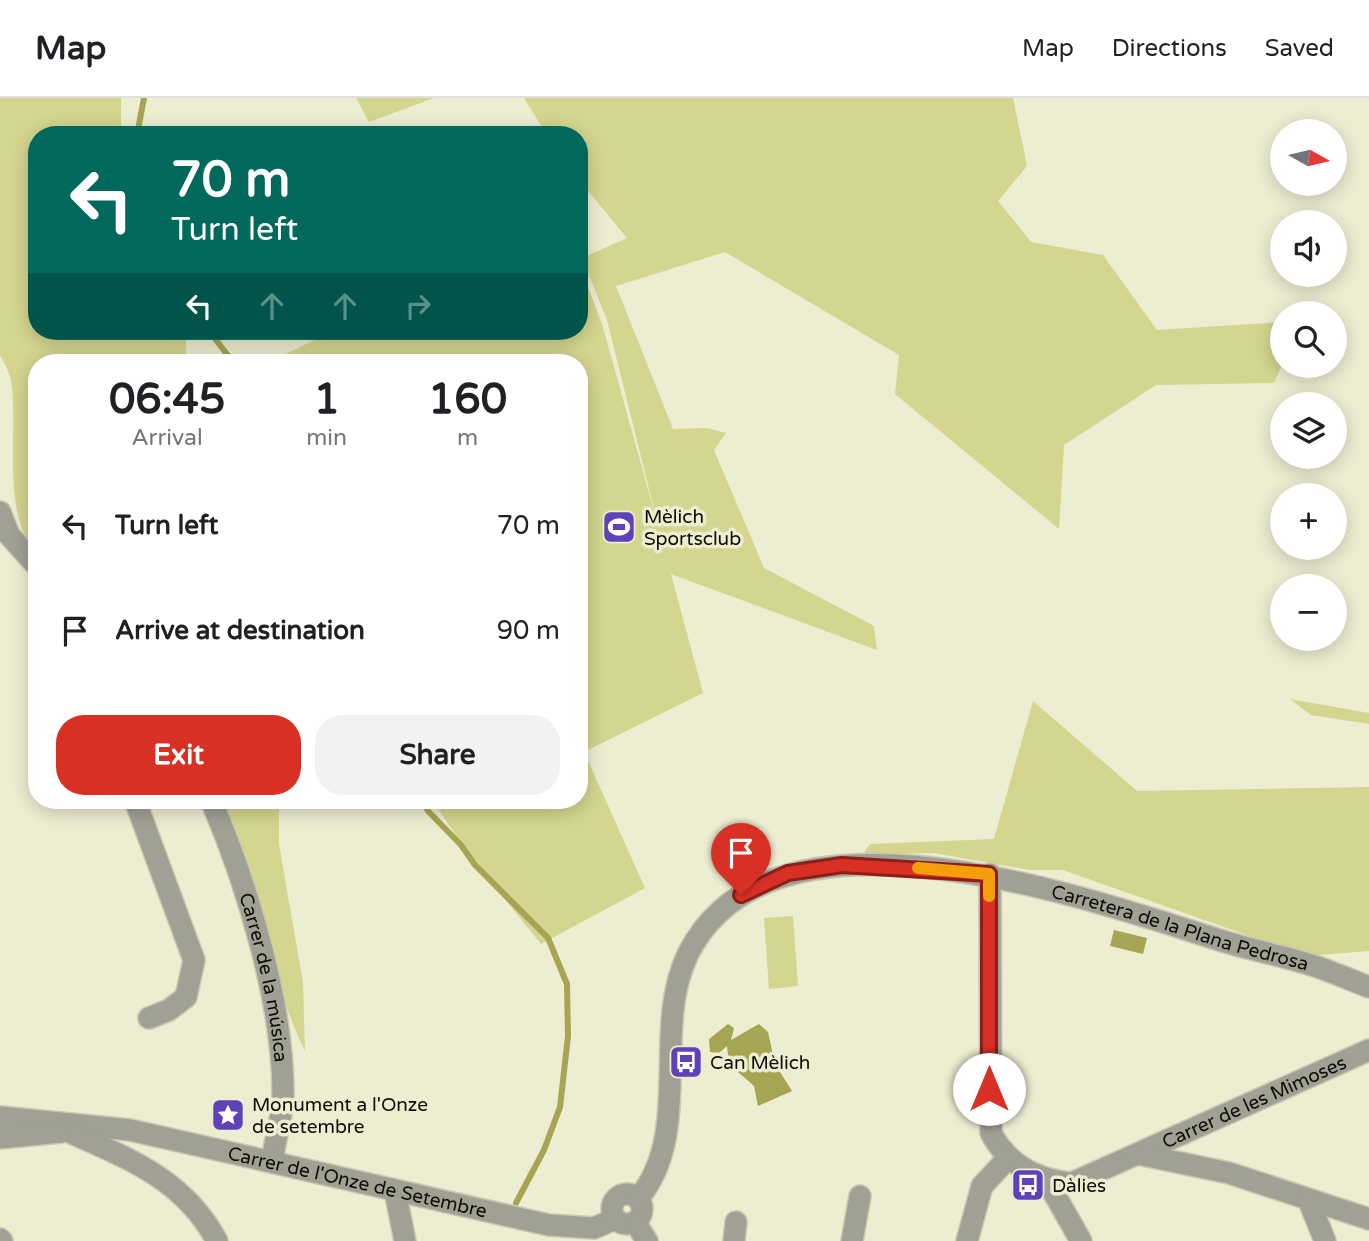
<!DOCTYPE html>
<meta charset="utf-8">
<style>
:root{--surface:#fff;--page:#f2f2f2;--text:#202124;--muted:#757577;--line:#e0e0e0;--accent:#d93025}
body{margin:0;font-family:"Varela Round",sans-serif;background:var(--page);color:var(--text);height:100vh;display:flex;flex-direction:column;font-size:26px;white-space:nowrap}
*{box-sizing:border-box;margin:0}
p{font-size:23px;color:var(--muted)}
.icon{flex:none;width:38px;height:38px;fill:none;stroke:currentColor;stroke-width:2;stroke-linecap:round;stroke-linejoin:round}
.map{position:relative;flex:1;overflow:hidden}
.panel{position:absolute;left:28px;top:256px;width:560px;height:455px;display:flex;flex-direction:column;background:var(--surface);border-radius:28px;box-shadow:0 4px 18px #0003}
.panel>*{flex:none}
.banner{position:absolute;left:28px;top:28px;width:560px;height:214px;border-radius:28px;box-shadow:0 4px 18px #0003;background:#00695c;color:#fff;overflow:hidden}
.needle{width:46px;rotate:98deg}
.controls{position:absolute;left:1270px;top:21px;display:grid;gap:14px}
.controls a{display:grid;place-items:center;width:77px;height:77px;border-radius:50%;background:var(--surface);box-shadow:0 4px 18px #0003;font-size:35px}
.pin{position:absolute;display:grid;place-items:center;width:60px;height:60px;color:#fff;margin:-72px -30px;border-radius:50% 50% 50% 0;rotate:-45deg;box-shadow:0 0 7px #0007}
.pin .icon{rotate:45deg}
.me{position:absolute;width:77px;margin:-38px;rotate:0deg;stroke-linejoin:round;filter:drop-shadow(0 0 5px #0008)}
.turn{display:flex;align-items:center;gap:24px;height:147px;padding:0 28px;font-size:32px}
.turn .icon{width:91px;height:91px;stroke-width:2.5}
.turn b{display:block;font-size:49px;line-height:60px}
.lanes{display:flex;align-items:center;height:66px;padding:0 28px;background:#0003;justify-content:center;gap:35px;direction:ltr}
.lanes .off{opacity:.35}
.eta{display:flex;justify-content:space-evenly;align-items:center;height:119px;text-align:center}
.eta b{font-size:42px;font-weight:800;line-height:49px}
.cta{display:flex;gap:14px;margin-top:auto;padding:14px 28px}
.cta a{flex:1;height:80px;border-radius:28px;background:var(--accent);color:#fff;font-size:28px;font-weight:800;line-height:80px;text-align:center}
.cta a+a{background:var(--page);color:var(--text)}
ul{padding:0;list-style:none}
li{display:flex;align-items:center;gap:21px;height:105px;padding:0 28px}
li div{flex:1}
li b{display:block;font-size:26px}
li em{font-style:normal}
header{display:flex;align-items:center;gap:42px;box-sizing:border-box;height:98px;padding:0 35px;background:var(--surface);border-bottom:2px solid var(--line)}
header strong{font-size:33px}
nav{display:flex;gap:38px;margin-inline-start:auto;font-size:24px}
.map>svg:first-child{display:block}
.green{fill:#d4d58f}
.water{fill:#a5a553}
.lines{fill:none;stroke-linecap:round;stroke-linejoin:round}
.stream{stroke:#a5a553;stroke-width:6}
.minor-casing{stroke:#c8c9b0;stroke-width:24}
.minor{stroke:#a0a095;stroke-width:21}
.route-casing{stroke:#8d1f18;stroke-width:18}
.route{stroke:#d93025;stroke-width:12}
.slow{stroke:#f59e0b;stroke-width:12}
.labels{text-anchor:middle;stroke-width:7;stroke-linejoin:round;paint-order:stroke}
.poi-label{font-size:19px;fill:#0d0d05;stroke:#ecedd1;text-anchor:start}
.street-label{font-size:19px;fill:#0d0d05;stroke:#ecedd1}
</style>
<header>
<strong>Map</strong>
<nav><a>Map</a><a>Directions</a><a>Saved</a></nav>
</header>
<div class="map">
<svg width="1369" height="1143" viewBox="0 0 1369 1143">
<rect width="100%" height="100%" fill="#ecedd1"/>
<!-- green -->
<g class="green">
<path d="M0 0H121V37H37V233H186V264H37V454C0 418 19 332 11 282 9 273 4 265 0 257Z"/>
<path d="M356 0H434L369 24Z"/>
<path d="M524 0H1013L1027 68 998 103 1031 144 1103 157 1157 232 1283 224V265L1274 285 1156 287 1064 347 1059 431 895 296 899 257 725 154 616 188 673 331 707 330 726 335 714 352 764 470 874 528 877 552 671 476 703 595 584 654 645 790 541 846 470 758 432 702H579V264H269L333 233H579V165L603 229 659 431 607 222 582 160 627 140 579 82V37H547Z"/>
<path d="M1290 601 1369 615V626L1311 617Z"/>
<path d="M1033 603 1137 693 1369 689V853L1306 858 1063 772H1030L934 755 862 757 870 746 994 741Z"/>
<path d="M222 702H279V746L303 885 305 953C267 874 253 784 222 702Z"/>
<path d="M793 818 798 888 769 891 764 820Z"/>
</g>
<!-- water -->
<g class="water">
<path d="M1114 832 1147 840 1143 856 1110 848Z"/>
<path d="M728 926 734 930 731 942 759 926 768 934 775 966 792 993 758 1008 754 988 729 966 727 948 719 955 710 954 709 941Z"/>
</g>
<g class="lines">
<!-- stream -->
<g class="stream">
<path d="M137 37 144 0"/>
<path d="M209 233 233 264"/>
<path d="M422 702 428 713 461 747 475 767 548 840 567 886 568 938 560 1009 544 1052 516 1105"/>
</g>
<defs>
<g id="minor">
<path d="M0 414 9 437 37 468"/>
<path d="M135 702 194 862 186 899 169 912 149 920"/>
<path id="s1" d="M211 702C247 786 284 907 283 999 282 1020 275 1042 272 1063"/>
<path id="s2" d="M990 776 991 1035C1008 1067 1036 1082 1072 1085L1369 952"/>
<path id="s3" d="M0 1019 130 1032 549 1127 594 1130 615 1121"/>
<path d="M67 1033C129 1061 184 1081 217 1143"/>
<path d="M0 1040 61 1034"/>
<path d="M1138 1056 1229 1075 1369 1121"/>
<path d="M1047 1083 1081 1143"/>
<path d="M395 1093 405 1143"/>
<circle cx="627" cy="1111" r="15"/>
<path id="s4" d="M638 1101C694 1034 651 932 688 856 771 690 1080 798 1213 840 1243 850 1274 856 1305 865 1326 871 1348 881 1369 889"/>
<path d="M1309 1103 1325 1143"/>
<path d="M635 1124 647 1143"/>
<path d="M0 1141 2 1143"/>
<path d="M734 1143 736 1124"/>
<path d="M852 1143 860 1098"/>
<path d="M967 1143 982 1088 1009 1059"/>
</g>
</defs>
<!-- minor casing -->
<use href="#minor" class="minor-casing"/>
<!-- minor -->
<use href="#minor" class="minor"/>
</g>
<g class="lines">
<defs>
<path id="route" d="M741 797 788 775 842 767 989 776V991"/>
</defs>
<!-- route casing -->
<use href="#route" class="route-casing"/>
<!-- route -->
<use href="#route" class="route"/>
<!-- slow -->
<path class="slow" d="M918 770 989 776V798"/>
</g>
<!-- icons -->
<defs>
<symbol id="stadium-square" viewBox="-11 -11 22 22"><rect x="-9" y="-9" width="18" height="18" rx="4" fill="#5f41b9" stroke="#ecedd1"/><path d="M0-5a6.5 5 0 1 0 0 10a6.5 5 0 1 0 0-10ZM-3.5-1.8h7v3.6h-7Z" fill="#fff"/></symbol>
<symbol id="bus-square" viewBox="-11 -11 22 22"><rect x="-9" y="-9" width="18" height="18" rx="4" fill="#5f41b9" stroke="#ecedd1"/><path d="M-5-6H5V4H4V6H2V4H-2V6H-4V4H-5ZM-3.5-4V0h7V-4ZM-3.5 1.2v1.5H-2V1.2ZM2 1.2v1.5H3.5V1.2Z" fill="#fff"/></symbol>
<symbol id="sight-square" viewBox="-11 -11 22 22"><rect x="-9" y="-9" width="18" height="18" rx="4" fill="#5f41b9" stroke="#ecedd1"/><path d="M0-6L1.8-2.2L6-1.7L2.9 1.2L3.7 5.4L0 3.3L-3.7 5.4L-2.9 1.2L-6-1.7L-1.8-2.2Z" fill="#fff"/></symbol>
</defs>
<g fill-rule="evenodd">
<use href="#stadium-square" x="600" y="410" width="38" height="38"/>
<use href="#bus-square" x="667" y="945" width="38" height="38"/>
<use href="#sight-square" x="209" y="998" width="38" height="38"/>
<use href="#bus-square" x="1009" y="1068" width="38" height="38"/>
</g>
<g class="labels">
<!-- poi labels -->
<g class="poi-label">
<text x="644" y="425">Mèlich<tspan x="644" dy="22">Sportsclub</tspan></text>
<text x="710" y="971">Can Mèlich</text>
<text x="252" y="1013">Monument a l'Onze<tspan x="252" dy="22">de setembre</tspan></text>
<text x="1052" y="1094">Dàlies</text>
</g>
<!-- street labels -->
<g class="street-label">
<text dy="7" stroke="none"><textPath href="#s4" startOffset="786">Carretera de la Plana Pedrosa</textPath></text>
<text dy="7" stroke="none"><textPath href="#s1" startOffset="186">Carrer de la música</textPath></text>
<text dy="7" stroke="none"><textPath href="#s2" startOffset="558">Carrer de les Mimoses</textPath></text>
<text dy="7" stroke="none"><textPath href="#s3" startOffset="364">Carrer de l'Onze de Setembre</textPath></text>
</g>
</g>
</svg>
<div class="controls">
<a><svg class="needle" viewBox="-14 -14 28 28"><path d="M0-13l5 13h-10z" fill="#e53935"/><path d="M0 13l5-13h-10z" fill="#757577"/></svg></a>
<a><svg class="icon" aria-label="sound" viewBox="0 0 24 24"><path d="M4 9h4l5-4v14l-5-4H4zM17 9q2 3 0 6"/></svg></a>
<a><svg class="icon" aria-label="search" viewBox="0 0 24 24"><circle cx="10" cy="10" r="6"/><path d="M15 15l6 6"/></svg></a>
<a><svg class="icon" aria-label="layers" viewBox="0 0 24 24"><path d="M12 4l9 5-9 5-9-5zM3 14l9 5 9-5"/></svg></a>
<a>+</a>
<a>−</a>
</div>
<div class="pin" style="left:741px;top:797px;background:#d93025"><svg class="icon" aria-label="arrive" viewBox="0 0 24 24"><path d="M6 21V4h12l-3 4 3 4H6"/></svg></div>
<svg class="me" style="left:989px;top:991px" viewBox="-20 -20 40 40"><circle r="19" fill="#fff"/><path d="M0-13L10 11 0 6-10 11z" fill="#d93025"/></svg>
<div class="banner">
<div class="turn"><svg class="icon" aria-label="left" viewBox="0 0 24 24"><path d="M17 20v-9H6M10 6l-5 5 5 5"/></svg><div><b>70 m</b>Turn left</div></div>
<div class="lanes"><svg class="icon" aria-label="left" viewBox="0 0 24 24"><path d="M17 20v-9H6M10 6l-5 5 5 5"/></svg><svg class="icon off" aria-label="ahead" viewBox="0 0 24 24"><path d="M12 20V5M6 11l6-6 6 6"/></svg><svg class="icon off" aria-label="ahead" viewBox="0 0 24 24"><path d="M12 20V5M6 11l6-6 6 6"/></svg><svg class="icon off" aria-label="right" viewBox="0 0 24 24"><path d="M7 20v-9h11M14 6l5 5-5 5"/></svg></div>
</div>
<section class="panel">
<div class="eta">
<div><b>06:45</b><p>Arrival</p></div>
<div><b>1</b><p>min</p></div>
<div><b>160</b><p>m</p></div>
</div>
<ul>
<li><svg class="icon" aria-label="left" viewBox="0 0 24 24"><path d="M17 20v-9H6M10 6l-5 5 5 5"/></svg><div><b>Turn left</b></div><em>70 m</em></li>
<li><svg class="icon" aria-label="arrive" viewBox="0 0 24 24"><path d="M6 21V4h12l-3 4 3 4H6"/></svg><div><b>Arrive at destination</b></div><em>90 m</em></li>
</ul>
<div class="cta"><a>Exit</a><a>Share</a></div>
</section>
</div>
